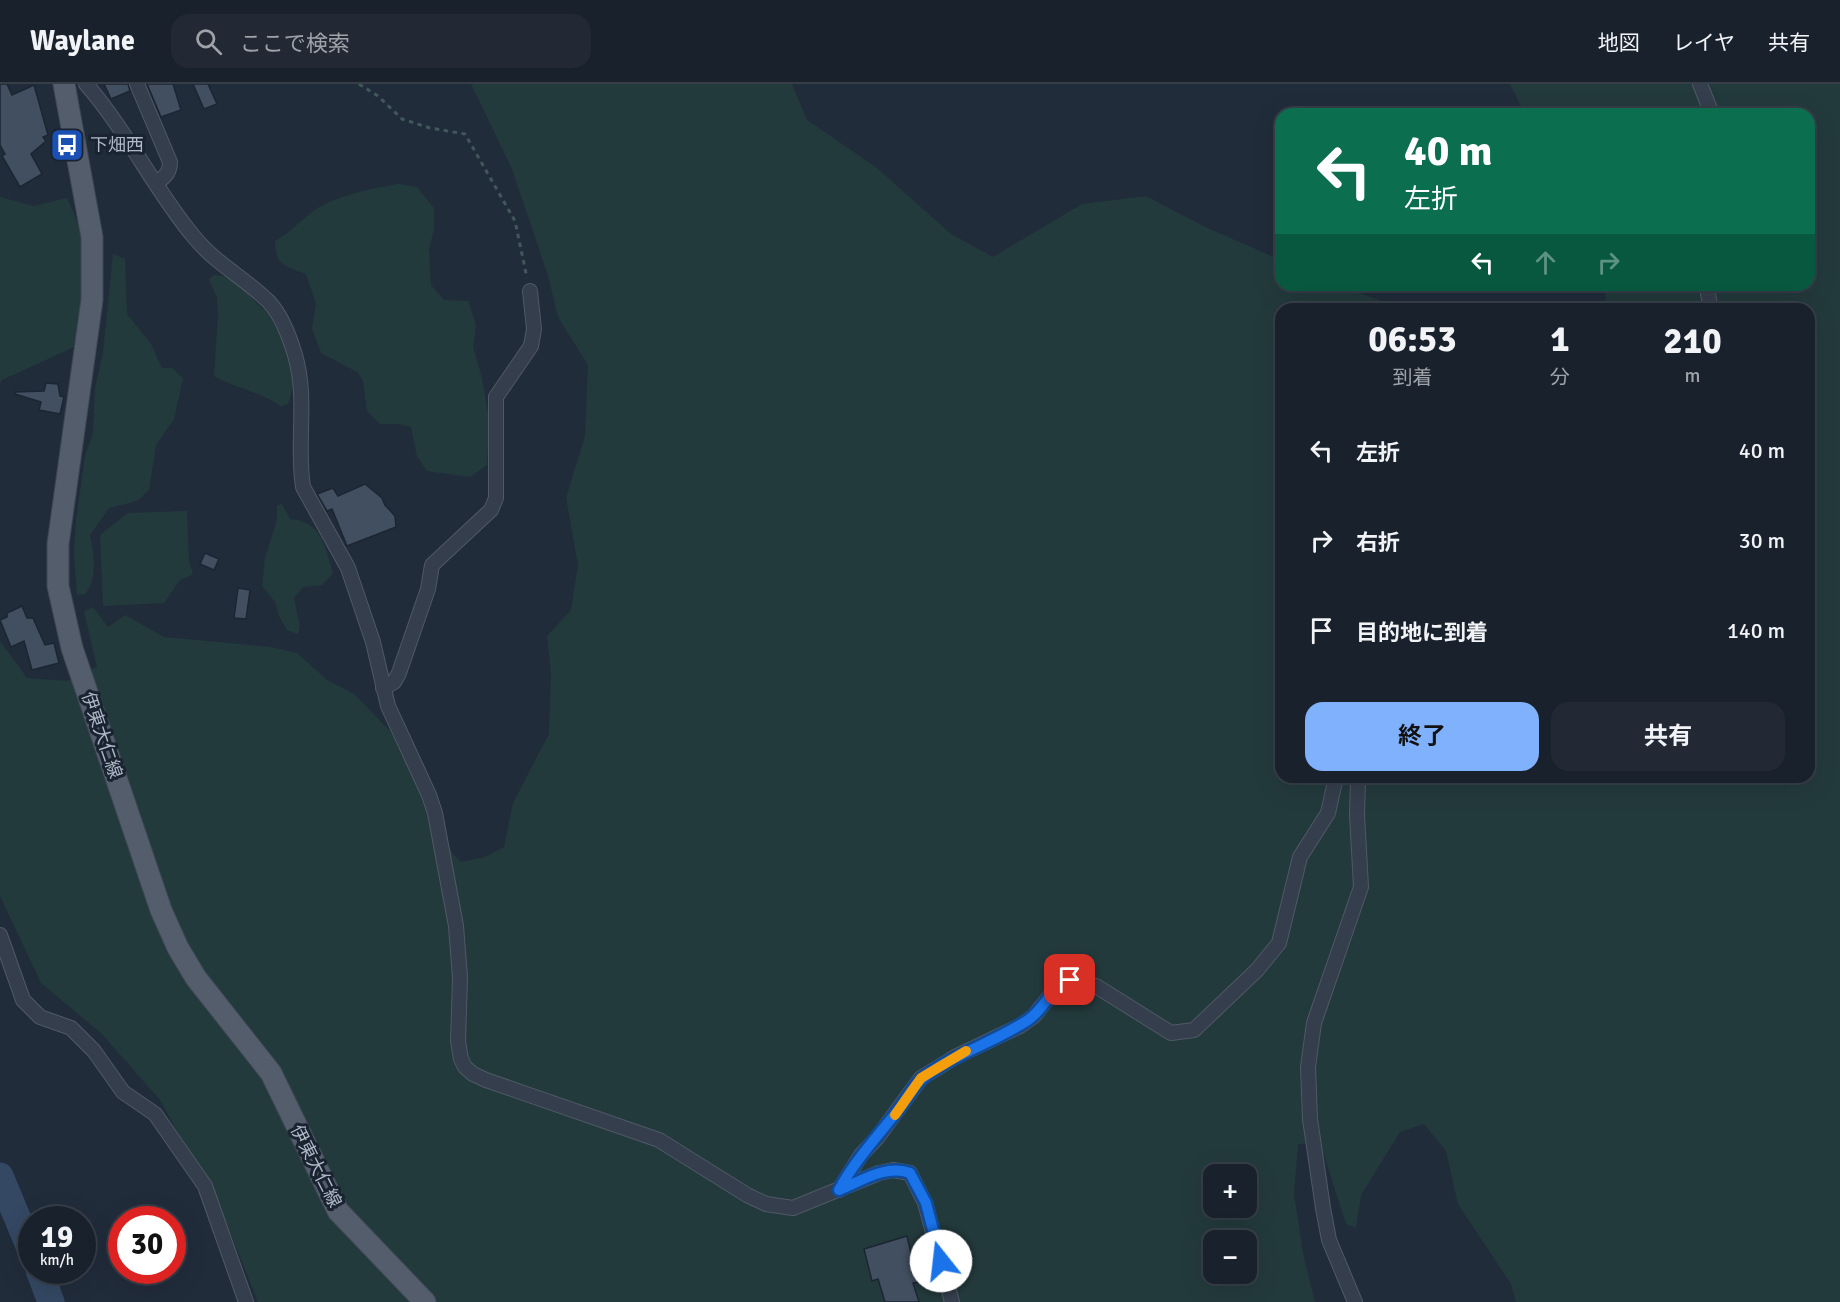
<!DOCTYPE html>
<html lang="ja">
<meta charset="utf-8">
<style>
:root{--surface:#19212c;--page:#222934;--text:#f1f3f6;--muted:#9fa3a9;--line:#373e48;--accent:#80b1fd}
body{margin:0;font-family:Signika,"Noto Sans JP",sans-serif;background:var(--page);color:var(--text);height:100vh;display:flex;flex-direction:column;font-size:22px;white-space:nowrap}
*{box-sizing:border-box;margin:0}
p{font-size:20px;color:var(--muted)}
.icon{flex:none;width:33px;height:33px;fill:none;stroke:currentColor;stroke-width:2;stroke-linecap:round;stroke-linejoin:round}
.map{position:relative;flex:1;overflow:hidden}
.panel{position:absolute;left:1275px;top:219px;width:540px;height:480px;display:flex;flex-direction:column;background:var(--surface);border-radius:18px;box-shadow:0 6px 24px #0002,0 0 0 2px var(--line)}
.panel>*{flex:none}
.banner{position:absolute;left:1275px;top:24px;width:540px;height:183px;border-radius:18px;box-shadow:0 6px 24px #0002,0 0 0 2px var(--line);background:#0b6e4f;color:#fff;overflow:hidden}
.tools{position:absolute;left:1203px;top:1080px;display:grid;gap:12px}
.tools a{display:grid;place-items:center;width:54px;height:54px;border-radius:12px;background:var(--surface);box-shadow:0 6px 24px #0002,0 0 0 2px var(--line);font-size:30px}
.speed{position:absolute;left:18px;top:1122px;display:flex;gap:12px;font-size:30px;font-weight:700;text-align:center}
.speed>*{display:grid;place-content:center;width:78px;height:78px;border-radius:50%;background:var(--surface);box-shadow:0 6px 24px #0002,0 0 0 2px var(--line);line-height:1}
.speed small{font-size:15px;font-weight:400}
.speed .limit{border:9px solid #d22;background:#fff;color:#111}
.pin{position:absolute;display:grid;place-items:center;width:51px;height:51px;color:#fff;margin:-26px;border-radius:12px;box-shadow:0 3px 9px #0006}
.me{position:absolute;width:66px;margin:-33px;rotate:344deg;stroke-linejoin:round;filter:drop-shadow(0 0 4px #0008)}
.turn{display:flex;align-items:center;gap:21px;height:126px;padding:0 30px;font-size:27px}
.turn .icon{width:78px;height:78px;stroke-width:2.5}
.turn b{display:block;font-size:42px;line-height:51px}
.lanes{display:flex;align-items:center;height:57px;padding:0 30px;background:#0003;justify-content:center;gap:30px;direction:ltr}
.lanes .off{opacity:.35}
.eta{display:flex;justify-content:space-evenly;align-items:center;height:102px;text-align:center}
.eta b{font-size:36px;font-weight:700;line-height:42px}
.action{display:flex;gap:12px;margin-top:auto;padding:12px 30px}
.action a{flex:1;height:69px;border-radius:18px;background:var(--accent);color:#111;font-size:24px;font-weight:700;line-height:69px;text-align:center}
.action a+a{background:var(--page);color:var(--text)}
ul{padding:0;list-style:none}
li{display:flex;align-items:center;gap:18px;height:90px;padding:0 30px}
li div{flex:1}
li b{display:block;font-size:22px}
li em{font-style:normal}
header{display:flex;align-items:center;gap:36px;box-sizing:border-box;height:84px;padding:0 30px;background:var(--surface);border-bottom:2px solid var(--line)}
header strong{font-size:28px}
nav{display:flex;gap:33px;margin-inline-start:auto;font-size:21px}
.search{width:420px;height:54px;background:var(--page);display:flex;align-items:center;gap:15px;box-sizing:border-box;padding:0 21px;border-radius:18px;color:var(--muted);font-size:22px}
.map>svg:first-child{display:block}
.green{fill:#233a3c;fill-rule:evenodd}
.lines{fill:none;stroke-linecap:round;stroke-linejoin:round}
.river{stroke:#344863;stroke-width:27}
.building{fill:#424f60;stroke:#1c2532;stroke-width:1.5}
.street-casing{stroke:#505966;stroke-width:16}
.primary-casing{stroke:#3e4755;stroke-width:23}
.path{stroke:#41575a;stroke-width:3;stroke-dasharray:4.5 4.5;stroke-linecap:butt}
.street{stroke:#353e4c;stroke-width:14}
.primary{stroke:#535d6c;stroke-width:21}
.route-casing{stroke:#114b97;stroke-width:15}
.route{stroke:#1a73e8;stroke-width:10}
.slow{stroke:#f59e0b;stroke-width:10}
.labels{text-anchor:middle;stroke-width:6;stroke-linejoin:round;paint-order:stroke}
.poi-label{font-size:18px;fill:#b0b9c8;stroke:#1a2330;text-anchor:start}
.street-label{font-size:18px;fill:#b0b9c8;stroke:#1a2330}
</style>
<header>
<strong>Waylane</strong>
<div class="search"><svg class="icon" aria-label="search" viewBox="0 0 24 24"><circle cx="10" cy="10" r="6"/><path d="M15 15l6 6"/></svg>ここで検索</div>
<nav><a>地図</a><a>レイヤ</a><a>共有</a></nav>
</header>
<div class="map">
<svg width="1840" height="1218" viewBox="0 0 1840 1218">
<rect width="100%" height="100%" fill="#212c3b"/>
<!-- green -->
<g class="green">
<path d="M471 0H792L807 36 877 84 951 150 993 173 1082 120 1146 112 1205 143 1281 176V201H1338L1403 225H1281V693H1809V225H1604L1606 214 1603 201H1809V30H1525L1510 0H1840V1218H1516L1511 1200 1458 1120 1446 1067 1424 1040 1400 1048 1361 1111 1356 1144 1346 1140 1320 1059 1298 1060 1294 1110 1303 1169 1315 1218H258L226 1138 160 1016 102 950 41 899 0 812V557L27 594 67 597 97 583 84 527 93 523 108 543 125 531 164 553 271 563 297 569 327 596 354 610 391 648 407 680 440 734 452 769 461 778 485 773 504 763 513 719 549 650 551 589 547 552 571 526 578 481 566 414 585 352 588 281 558 233 548 192 512 85ZM1214 1090H1246V1124H1214ZM1214 1156H1246V1190H1214Z"/>
<path d="M398 100 417 103 434 124V145L429 165 431 201 444 216 468 217 476 241 473 263 482 294 489 336 487 381 470 393 427 387 417 372 411 343 398 340H380L367 327 363 297 357 288 321 269 312 245 316 219 306 190C286 182 275 182 275 157 290 149 299 138 312 128 335 111 371 105 398 100Z"/>
<path d="M0 113 34 122 67 114 81 146V220L74 263 2 296 0 300Z"/>
<path d="M113 170 125 175 127 230 151 260 162 284H172L183 294 174 335 156 361 149 406 137 417 109 424 90 451C94 470 98 494 85 510L77 511 74 470 76 437 85 372 93 349 95 304 103 269Z"/>
<path d="M214 191 224 192 243 205 268 230 287 263 293 282 292 306 288 320 281 322C260 308 236 304 214 292L218 231 217 214 209 195Z"/>
<path d="M282 420 290 435C321 437 325 462 333 489L322 501 303 503 294 514 300 543 298 550 287 546 279 532 275 518 262 502 265 474 277 436V421Z"/>
<path d="M187 427 189 477 193 490 180 496 164 519 103 522 100 451 128 429Z"/>
</g>
<g class="lines">
<!-- river -->
<g class="river">
<path d="M0 1092 32 1169"/>
<path d="M39 1186 51 1218"/>
</g>
</g>
<!-- building -->
<g class="building">
<path d="M0 0H7L12 11 34 1 48 51 43 53 46 57 31 70 42 90 20 103 2 72 5 70 0 61Z"/>
<path d="M104 0H128L130 7 111 15Z"/>
<path d="M147 0H173L181 26 161 33Z"/>
<path d="M193 0H208L217 20 204 25Z"/>
<path d="M46 299 58 300 60 312 64 313 60 330 39 326 41 318 15 310V308L44 307Z"/>
<path d="M365 400 382 414 385 421 395 432 396 443 347 462 332 425 327 427 317 410 333 404 338 412Z"/>
<path d="M205 469 219 475 214 486 200 480Z"/>
<path d="M238 504 250 506 246 535 234 534Z"/>
<path d="M22 522 27 534H33L45 561 54 559 59 579 32 586 24 557 11 563 0 536 7 533V529Z"/>
<path d="M907 1152 918 1198 913 1199 919 1218H885L878 1195 872 1197 864 1165Z"/>
</g>
<g class="lines">
<defs>
<g id="street">
<path d="M86 0C127 47 154 105 194 153 216 180 245 194 269 218 282 232 290 254 295 271 308 315 296 359 303 403L348 484 373 558 388 622 429 711 435 729 456 842 460 893 458 957 461 975 465 983 473 990 486 996 659 1056 747 1111 766 1120 793 1124 879 1089 893 1086 910 1089 925 1119 952 1218"/>
<path d="M137 0 170 78C170 89 165 92 157 99"/>
<path d="M1700 0 1712 30"/>
<path d="M1710 201 1708 210 1711 225"/>
<path d="M383 604 394 598 399 589 428 505 432 481 491 426 496 414V313L531 262 534 245 530 207"/>
<path d="M0 851 23 916 40 933 71 944 94 967 123 1008 155 1030 205 1102 246 1218"/>
<path d="M839 1106 861 1071 877 1054 921 994 955 973 1020 942 1034 932 1058 902 1070 896 1096 902 1171 949 1194 946 1257 886 1279 859 1300 773 1328 729 1336 693"/>
<path d="M1355 1218 1329 1156 1323 1124 1310 1035 1308 983 1314 939 1361 803 1357 730 1358 699 1361 693"/>
</g>
<path id="primary" d="M64 0 92 153V216L58 460V502L72 564 161 826 178 864 196 894 271 989 338 1127 425 1218"/>
</defs>
<!-- street casing -->
<use href="#street" class="street-casing"/>
<!-- primary casing -->
<use href="#primary" class="primary-casing"/>
<!-- path -->
<path class="path" d="M359 0 378 12 402 35 430 44 465 50 515 137 527 194"/>
<!-- street -->
<use href="#street" class="street"/>
<!-- primary -->
<use href="#primary" class="primary"/>
</g>
<g class="lines">
<defs>
<path id="route" d="M941 1177 926 1119 910 1089C887 1080 861 1097 839 1106 855 1076 878 1052 899 1025 907 1015 914 1000 924 993 956 969 995 958 1028 936 1046 924 1047 907 1070 896"/>
</defs>
<!-- route casing -->
<use href="#route" class="route-casing"/>
<!-- route -->
<use href="#route" class="route"/>
<!-- slow -->
<path class="slow" d="M895 1031 921 994 966 967"/>
</g>
<!-- icons -->
<defs>
<symbol id="bus-square" viewBox="-11 -11 22 22"><rect x="-9" y="-9" width="18" height="18" rx="4" fill="#1a4fb4" stroke="#1a2330"/><path d="M-5-6H5V4H4V6H2V4H-2V6H-4V4H-5ZM-3.5-4V0h7V-4ZM-3.5 1.2v1.5H-2V1.2ZM2 1.2v1.5H3.5V1.2Z" fill="#fff"/></symbol>
</defs>
<g fill-rule="evenodd">
<use href="#bus-square" x="48" y="42" width="38" height="38"/>
</g>
<g class="labels">
<!-- poi labels -->
<g class="poi-label">
<text x="90" y="67">下畑西</text>
</g>
<!-- street labels -->
<g class="street-label">
<text transform="translate(102 651) rotate(71)" y="6">伊東大仁線</text>
<text transform="translate(316 1082) rotate(63)" y="6">伊東大仁線</text>
</g>
</g>
</svg>
<div class="tools">
<a>+</a>
<a>−</a>
</div>
<div class="speed"><div>19<small>km/h</small></div><div class="limit">30</div></div>
<div class="pin" style="left:1070px;top:896px;background:#d93025"><svg class="icon" aria-label="arrive" viewBox="0 0 24 24"><path d="M6 21V4h12l-3 4 3 4H6"/></svg></div>
<svg class="me" style="left:941px;top:1177px" viewBox="-20 -20 40 40"><circle r="19" fill="#fff"/><path d="M0-13L10 11 0 6-10 11z" fill="#1a73e8"/></svg>
<div class="banner">
<div class="turn"><svg class="icon" aria-label="left" viewBox="0 0 24 24"><path d="M17 20v-9H6M10 6l-5 5 5 5"/></svg><div><b>40 m</b>左折</div></div>
<div class="lanes"><svg class="icon" aria-label="left" viewBox="0 0 24 24"><path d="M17 20v-9H6M10 6l-5 5 5 5"/></svg><svg class="icon off" aria-label="ahead" viewBox="0 0 24 24"><path d="M12 20V5M6 11l6-6 6 6"/></svg><svg class="icon off" aria-label="right" viewBox="0 0 24 24"><path d="M7 20v-9h11M14 6l5 5-5 5"/></svg></div>
</div>
<section class="panel">
<div class="eta">
<div><b>06:53</b><p>到着</p></div>
<div><b>1</b><p>分</p></div>
<div><b>210</b><p>m</p></div>
</div>
<ul>
<li><svg class="icon" aria-label="left" viewBox="0 0 24 24"><path d="M17 20v-9H6M10 6l-5 5 5 5"/></svg><div><b>左折</b></div><em>40 m</em></li>
<li><svg class="icon" aria-label="right" viewBox="0 0 24 24"><path d="M7 20v-9h11M14 6l5 5-5 5"/></svg><div><b>右折</b></div><em>30 m</em></li>
<li><svg class="icon" aria-label="arrive" viewBox="0 0 24 24"><path d="M6 21V4h12l-3 4 3 4H6"/></svg><div><b>目的地に到着</b></div><em>140 m</em></li>
</ul>
<div class="action"><a>終了</a><a>共有</a></div>
</section>
</div>
